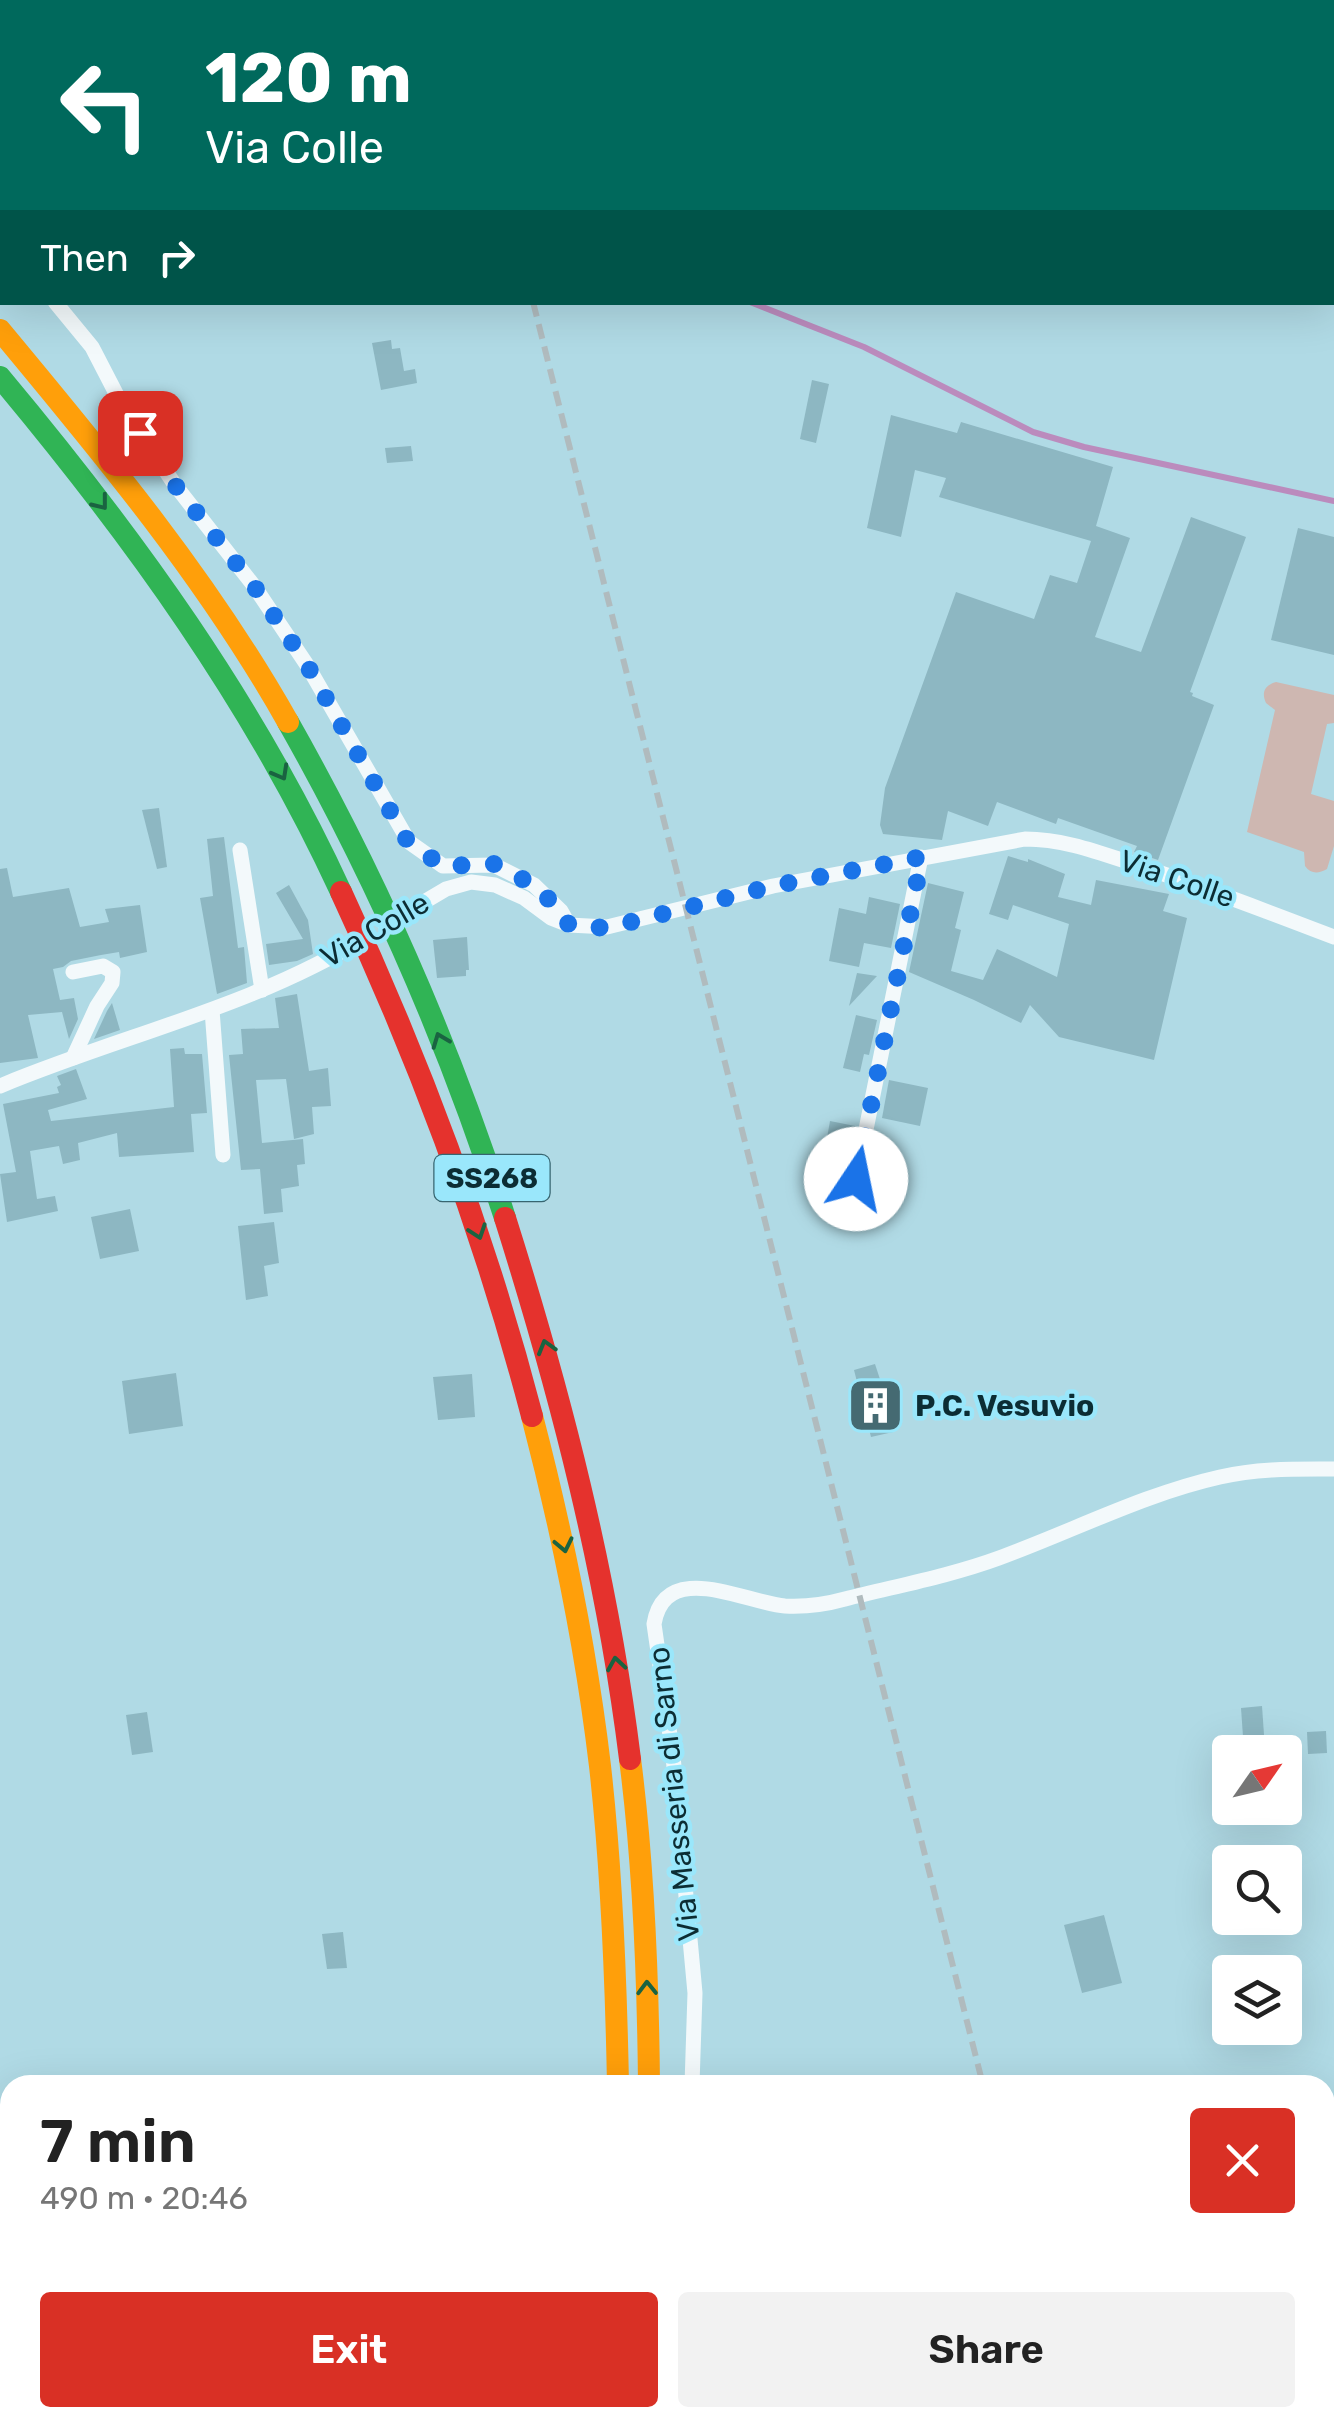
<!DOCTYPE html>
<meta charset="utf-8">
<style>
:root{--surface:#fff;--page:#f2f2f2;--text:#222;--muted:#767676;--accent:#d93025}
body{margin:0;font-family:Rubik,sans-serif;background:var(--page);color:var(--text);height:100vh;display:flex;flex-direction:column;font-size:38px;white-space:nowrap}
*{box-sizing:border-box;margin:0}
p{font-size:32px;color:var(--muted)}
.icon{flex:none;width:55px;height:55px;fill:none;stroke:currentColor;stroke-width:2;stroke-linecap:round;stroke-linejoin:round}
.map{position:relative;flex:1;overflow:hidden}
.drawer{position:absolute;left:0px;top:2075px;width:1335px;height:352px;display:flex;flex-direction:column;background:var(--surface);border-radius:30px 30px 0 0;box-shadow:0 10px 40px #0002}
.drawer>*{flex:none}
.guide{position:absolute;left:0px;top:0px;width:1335px;height:305px;box-shadow:0 10px 40px #0002;background:#00695c;color:#fff;overflow:hidden}
.needle{width:65px;rotate:56deg}
.controls{position:absolute;left:1212px;top:1735px;display:grid;gap:20px}
.controls a{display:grid;place-items:center;width:90px;height:90px;border-radius:10px;background:var(--surface);box-shadow:0 10px 40px #0002;font-size:50px}
.pin{position:absolute;display:grid;place-items:center;width:85px;height:85px;color:#fff;margin:-42px;border-radius:20px;box-shadow:0 5px 15px #0006}
.me{position:absolute;width:110px;margin:-55px;rotate:11deg;stroke-linejoin:round;filter:drop-shadow(0 0 8px #0008)}
.turn{display:flex;align-items:center;gap:35px;height:210px;padding:0 40px;font-size:45px}
.turn .icon{width:130px;height:130px;stroke-width:2.5}
.turn b{display:block;font-size:70px;line-height:85px}
.then{display:flex;align-items:center;height:95px;padding:0 40px;background:#0003;gap:20px;font-size:38px}
.round{display:grid;place-items:center;flex:none;width:105px;height:105px;border-radius:10px;background:var(--page)}
.summary{display:flex;align-items:center;justify-content:space-between;height:170px;padding:0 40px}
h1{font-size:60px;font-weight:600;line-height:75px}
.button{display:flex;gap:20px;margin-top:auto;padding:20px 40px}
.button a{flex:1;height:115px;border-radius:10px;background:var(--accent);color:#fff;font-size:40px;font-weight:600;line-height:115px;text-align:center}
.button a+a{background:var(--page);color:var(--text)}
.map>svg:first-child{display:block}
.green{fill:#ceb7b1}
.lines{fill:none;stroke-linecap:round;stroke-linejoin:round}
.stream{stroke:#bb8bbd;stroke-width:6}
.building{fill:#8db7c2}
.street{stroke:#f3f9fb;stroke-width:15}
.fast{stroke:#30b455;stroke-width:22}
.slow{stroke:#ff9f0a;stroke-width:22}
.jam{stroke:#e5322d;stroke-width:22}
.rail{stroke:#b0bbbe;stroke-width:6;stroke-dasharray:15 8;stroke-linecap:butt}
.oneway{stroke:#1a6341}
.route{stroke:#1a73e8;stroke-width:18;stroke-dasharray:0 32.4}
.labels{text-anchor:middle;stroke-width:9;stroke-linejoin:round;paint-order:stroke}
.shield{fill:#9ae7fb;stroke:#376570;stroke-width:2.5}
.shield-label{font-size:28px;font-weight:bold;fill:#0c2d34}
.street-label{font-size:30px;fill:#0c2d34;stroke:#9ae7fb}
.poi-label{font-size:30px;font-weight:bold;fill:#0c2d34;stroke:#9ae7fb;text-anchor:start}
</style>
<div class="map">
<svg width="1334" height="2427" viewBox="0 0 1334 2427">
<rect width="100%" height="100%" fill="#b0dae5"/>
<!-- green -->
<path class="green" d="M1276 682 1334 695V723L1327 724 1311 794 1334 801V846L1327 869C1318 874 1311 874 1305 866L1304 852 1247 832 1275 710 1266 703C1261 692 1265 685 1276 682Z"/>
<g class="lines">
<!-- stream -->
<g class="stream">
<path d="M0 20 2 21"/>
<path d="M750 302 864 347 1033 432 1084 447 1334 501"/>
</g>
</g>
<!-- building -->
<g class="building">
<path d="M391 340 392 349 400 348 404 371 415 369 417 383 381 390 372 343Z"/>
<path d="M812 380 829 384 816 443 800 439Z"/>
<path d="M891 415 957 433 961 422 1113 467 1096 526 1130 538 1095 637 1141 652 1191 517 1246 537 1190 692 1193 693 1192 696 1214 705 1158 860 1134 852 1137 846 1058 818 1056 824 997 802 988 826 948 811 942 840 883 834 880 825 885 788 956 592 1034 619 1050 575 1077 583 1091 541 939 497 946 478 915 470 901 537 867 528Z"/>
<path d="M411 446 413 461 387 463 385 448Z"/>
<path d="M1298 528 1334 537V655L1271 640Z"/>
<path d="M159 808 167 867 157 869 142 810Z"/>
<path d="M224 837 238 948 244 947 247 983 217 994 200 898 213 896 207 839Z"/>
<path d="M1008 856 1028 862V859L1065 874 1058 897 1091 905 1096 880 1169 894 1163 911 1187 918 1154 1060 1059 1037 1030 1005 1021 1023 974 1000 909 972 928 883 964 892 955 928 961 930 951 971 983 980 997 949 1057 977 1069 924 1013 905 1008 920 989 914Z"/>
<path d="M7 868 13 897 69 888 80 927 109 922 105 909 140 905 147 952 120 958 119 952 101 955 71 961 63 967 53 969 60 1000 74 998 78 1019 69 1039 62 1012 28 1015 38 1058 0 1063V869Z"/>
<path d="M289 885 308 920 313 954 297 961 269 965 266 944 303 939 276 893Z"/>
<path d="M869 897 900 904 891 948 864 943 859 967 829 961 839 908 866 914Z"/>
<path d="M467 937 469 970H466V976L437 978 433 940Z"/>
<path d="M857 973 877 976 849 1006Z"/>
<path d="M297 994 309 1071 328 1068 331 1106 312 1107 314 1134 294 1139 286 1079 256 1080 262 1143 303 1139 305 1164 297 1165 299 1186 281 1189 283 1212 264 1214 260 1169 241 1170 229 1055 243 1054 241 1029 279 1028 275 998Z"/>
<path d="M112 1003 120 1030 94 1039 107 1011Z"/>
<path d="M856 1015 877 1020 869 1055 864 1054 860 1072 843 1068Z"/>
<path d="M184 1048 185 1054H202L207 1113 191 1114 194 1152 119 1157 117 1133 78 1143 80 1160 63 1164 59 1146 30 1151 37 1199 55 1196 58 1211 7 1222 0 1174 16 1172 3 1104 59 1093 57 1087 61 1085 57 1076 76 1069 87 1099 48 1110 51 1121 174 1107 170 1049Z"/>
<path d="M889 1080 928 1088 920 1126 882 1118Z"/>
<path d="M830 1121 855 1126 848 1159 824 1155Z"/>
<path d="M130 1209 139 1251 100 1259 91 1217Z"/>
<path d="M274 1222 279 1263 264 1266 268 1296 246 1300 238 1226Z"/>
<path d="M875 1364 893 1419 890 1420 893 1432 871 1437 854 1370Z"/>
<path d="M176 1373 183 1426 129 1434 122 1381Z"/>
<path d="M472 1374 475 1417 438 1420 433 1377Z"/>
<path d="M1262 1706 1265 1749 1244 1751 1241 1708Z"/>
<path d="M147 1712 153 1752 132 1755 126 1715Z"/>
<path d="M1326 1731 1327 1753 1308 1754 1307 1732Z"/>
<path d="M1104 1915 1122 1983 1082 1993 1064 1925Z"/>
<path d="M343 1932 347 1968 327 1969 322 1934Z"/>
</g>
<g class="lines">
<!-- street -->
<g class="street">
<path d="M0 191 2 190"/>
<path d="M55 302 92 347 123 407 175 485 254 586 307 665 409 842 443 866 494 865 534 885 561 911 569 925"/>
<path d="M240 850 262 990"/>
<path d="M385 925 446 889 471 882 495 885 524 898 551 918 569 925 607 927 773 886 1025 839C1065 839 1100 853 1137 865 1204 887 1269 912 1334 937"/>
<path d="M73 972 103 966 113 972 112 983 97 1006 73 1058"/>
<path d="M212 1010 223 1155"/>
<path d="M0 1086C122 1035 253 1007 366 937"/>
<path d="M856 1179 921 857"/>
<path d="M692 2085 695 1993 673 1756 654 1624C665 1558 746 1603 785 1606 804 1607 827 1604 845 1599 896 1586 950 1576 999 1558 1073 1531 1144 1494 1220 1477 1258 1468 1296 1469 1334 1469"/>
<path d="M664 2427 665 2418"/>
</g>
<!-- fast -->
<g class="fast">
<path d="M0 377C133 536 254 703 341 892"/>
<path d="M288 722C377 879 450 1046 505 1218"/>
<path d="M593 2427 595 2418"/>
</g>
<!-- slow -->
<g class="slow">
<path d="M0 330C104 455 208 580 288 722"/>
<path d="M532 1416C562 1531 586 1648 600 1766 612 1872 616 1979 618 2085"/>
<path d="M630 1759C644 1867 648 1975 649 2085"/>
<path d="M624 2427 626 2418"/>
</g>
<!-- jam -->
<g class="jam">
<path d="M341 892C420 1061 485 1236 532 1416"/>
<path d="M505 1218C561 1395 607 1574 630 1759"/>
</g>
<!-- rail -->
<g class="rail">
<path d="M457 0 458 2"/>
<path d="M533 302 983 2085"/>
<path d="M1079 2418 1082 2427"/>
</g>
</g>
<!-- one-way arrows -->
<defs><path id="oneway-chevron" d="M-2-3.5L2.5 0L-2 3.5" fill="none" stroke-width="1.6" stroke-linecap="round" stroke-linejoin="round" transform="scale(2.5)"/></defs>
<g class="oneway">
<use href="#oneway-chevron" transform="translate(101 503) rotate(52)"/>
<use href="#oneway-chevron" transform="translate(281 773) rotate(61)"/>
<use href="#oneway-chevron" transform="translate(440 1040) rotate(-111)"/>
<use href="#oneway-chevron" transform="translate(478 1232) rotate(71)"/>
<use href="#oneway-chevron" transform="translate(546 1347) rotate(-106)"/>
<use href="#oneway-chevron" transform="translate(564 1545) rotate(78)"/>
<use href="#oneway-chevron" transform="translate(616 1664) rotate(-99)"/>
<use href="#oneway-chevron" transform="translate(647 1988) rotate(-91)"/>
</g>
<g class="lines">
<!-- route -->
<path class="route" d="M140 433 175 485 254 586 307 665 408 842 443 866 494 864 534 885 561 911 569 925 607 928 773 886 922 857 856 1179"/>
</g>
<!-- icons -->
<defs>
<symbol id="building-square" viewBox="-11 -11 22 22"><rect x="-9" y="-9" width="18" height="18" rx="4" fill="#456a72" stroke="#9ae7fb"/><path d="M-4-6H4V6H1V3H-1V6H-4ZM-2.5-4.3h1.7v1.8h-1.7ZM.8-4.3h1.7v1.8H.8ZM-2.5-1h1.7V.8h-1.7ZM.8-1h1.7V.8H.8Z" fill="#fff"/></symbol>
</defs>
<g fill-rule="evenodd">
<use href="#building-square" x="844" y="1374" width="63" height="63"/>
</g>
<g class="labels">
<!-- shield labels -->
<rect class="shield" x="434.5" y="1155" width="115" height="46" rx="8"/>
<g class="shield-label">
<text x="492" y="1188">SS268</text>
</g>
<!-- street labels -->
<g class="street-label">
<text transform="translate(1177 879) rotate(19)" y="10">Via Colle</text>
<text transform="translate(375 930) rotate(-30)" y="10">Via Colle</text>
<text transform="translate(674 1794) rotate(-96)" y="10">Via Masseria di Sarno</text>
</g>
<!-- poi labels -->
<g class="poi-label">
<text x="915" y="1416">P.C. Vesuvio</text>
</g>
</g>
</svg>
<div class="controls">
<a><svg class="needle" viewBox="-14 -14 28 28"><path d="M0-13l5 13h-10z" fill="#e53935"/><path d="M0 13l5-13h-10z" fill="#767676"/></svg></a>
<a><svg class="icon" aria-label="search" viewBox="0 0 24 24"><circle cx="10" cy="10" r="6"/><path d="M15 15l6 6"/></svg></a>
<a><svg class="icon" aria-label="layers" viewBox="0 0 24 24"><path d="M12 4l9 5-9 5-9-5zM3 14l9 5 9-5"/></svg></a>
</div>
<div class="pin" style="left:140px;top:433px;background:#d93025"><svg class="icon" aria-label="arrive" viewBox="0 0 24 24"><path d="M6 21V4h12l-3 4 3 4H6"/></svg></div>
<svg class="me" style="left:856px;top:1179px" viewBox="-20 -20 40 40"><circle r="19" fill="#fff"/><path d="M0-13L10 11 0 6-10 11z" fill="#1a73e8"/></svg>
<div class="guide">
<div class="turn"><svg class="icon" aria-label="left" viewBox="0 0 24 24"><path d="M17 20v-9H6M10 6l-5 5 5 5"/></svg><div><b>120 m</b>Via Colle</div></div>
<div class="then">Then<svg class="icon" aria-label="right" viewBox="0 0 24 24"><path d="M7 20v-9h11M14 6l5 5-5 5"/></svg></div>
</div>
<section class="drawer">
<div class="summary"><div><h1>7 min</h1><p>490 m · 20:46</p></div><a class="round" style="background:#d93025;color:#fff"><svg class="icon" aria-label="close" viewBox="0 0 24 24"><path d="M6 6l12 12M18 6L6 18"/></svg></a></div>
<div class="button"><a>Exit</a><a>Share</a></div>
</section>
</div>
